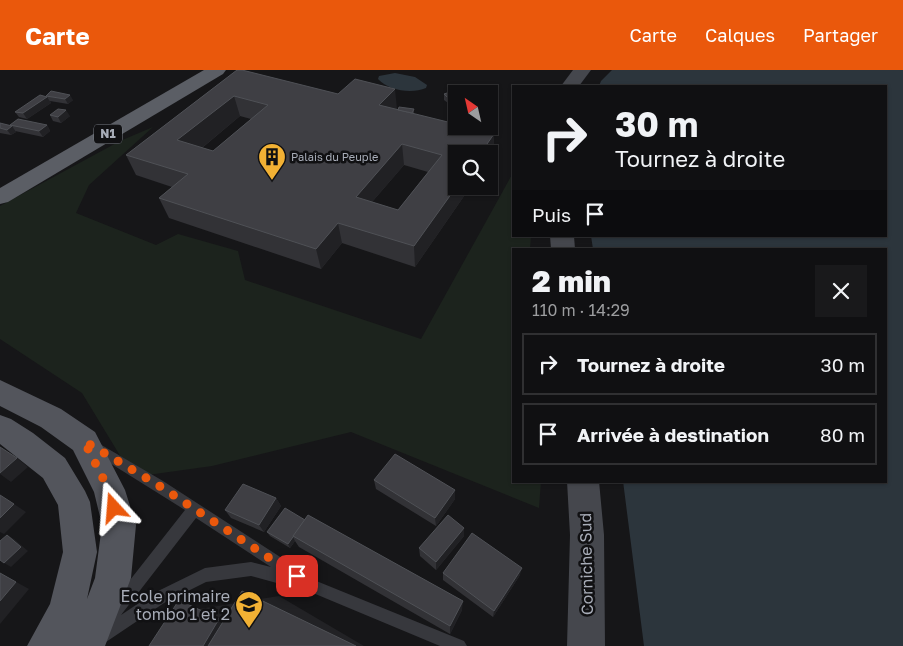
<!DOCTYPE html>
<html lang="fr">
<meta charset="utf-8">
<style>
:root{--surface:#101012;--page:#19191b;--text:#f1f3f6;--muted:#9c9d9f;--line:#303032;--accent:#ea580c}
body{margin:0;font-family:"Golos Text",sans-serif;background:var(--page);color:var(--text);height:100vh;display:flex;flex-direction:column;font-size:19px;white-space:nowrap}
*{box-sizing:border-box;margin:0}
p{font-size:16px;color:var(--muted)}
.icon{flex:none;width:28px;height:28px;fill:none;stroke:currentColor;stroke-width:2;stroke-linecap:round;stroke-linejoin:round}
.map{position:relative;flex:1;overflow:hidden}
.panel{position:absolute;left:512px;top:178px;width:375px;height:235px;display:flex;flex-direction:column;background:var(--surface);border-radius:0px;box-shadow:0 1px 4px #0004,0 0 0 1px var(--line)}
.panel>*{flex:none}
.banner{position:absolute;left:512px;top:15px;width:375px;height:152px;border-radius:0px;box-shadow:0 1px 4px #0004,0 0 0 1px var(--line);background:#101012;color:var(--text);overflow:hidden}
.needle{width:32px;rotate:326deg}
.fabs{position:absolute;left:448px;top:15px;display:grid;gap:10px}
.fabs a{display:grid;place-items:center;width:50px;height:50px;border-radius:0px;background:var(--surface);box-shadow:0 1px 4px #0004,0 0 0 1px var(--line);font-size:25px}
.pin{position:absolute;display:grid;place-items:center;width:42px;height:42px;color:#fff;margin:-21px;border-radius:10px;box-shadow:0 2px 8px #0006}
.me{position:absolute;width:55px;margin:-28px;rotate:341deg;stroke-linejoin:round;filter:drop-shadow(0 0 4px #0008)}
.turn{display:flex;align-items:center;gap:18px;height:105px;padding:0 20px;font-size:22px}
.turn .icon{width:65px;height:65px;stroke-width:2.5}
.turn b{display:block;font-size:35px;line-height:42px}
.then{display:flex;align-items:center;height:48px;padding:0 20px;background:#0003;gap:10px;font-size:19px}
.round{display:grid;place-items:center;flex:none;width:52px;height:52px;border-radius:0px;background:var(--page)}
.summary{display:flex;align-items:center;justify-content:space-between;height:85px;padding:0 20px}
h1{font-size:30px;font-weight:800;line-height:38px}
ul{padding:0;list-style:none}
li{display:flex;align-items:center;gap:15px;height:62px;margin:0 10px 8px;padding:0 10px;border:2px solid var(--line);border-radius:0px}
li div{flex:1}
li b{display:block;font-size:19px}
li em{font-style:normal}
header{display:flex;align-items:center;gap:30px;box-sizing:border-box;height:70px;padding:0 25px;background:var(--accent);color:#fff}
header strong{font-size:24px}
nav{display:flex;gap:28px;margin-inline-start:auto;font-size:18px}
.map>svg:first-child{display:block}
.built{fill:#222225}
.green{fill:#1c231d}
.water{fill:#2c353c}
.lines{fill:none;stroke-linecap:round;stroke-linejoin:round}
.service{fill:#37383d;fill-rule:evenodd}
.secondary{fill:#45474d;fill-rule:evenodd}
.primary{fill:#53555c;fill-rule:evenodd}
.trunk{fill:#5b5e65;fill-rule:evenodd}
.wall{fill:#323236;fill-rule:evenodd}
.shaded-wall{fill:#212124}
.building{fill:#3f3f44;stroke:#4f5156;fill-rule:evenodd}
.route{stroke:#ea580c;stroke-width:9;stroke-dasharray:0 16.2}
.labels{text-anchor:middle;stroke-width:5;stroke-linejoin:round;paint-order:stroke}
.far-poi-label{font-size:11px;fill:#a8adb8;stroke:#111113;text-anchor:start}
.shield{fill:#111113;stroke:#7b7e86;stroke-width:1}
.shield-label{font-size:12px;font-weight:bold;fill:#a8adb8}
.near-street-label{font-size:16px;fill:#a8adb8;stroke:#111113}
.near-poi-label{font-size:16px;fill:#a8adb8;stroke:#111113;text-anchor:end}
</style>
<header>
<strong>Carte</strong>
<nav><a>Carte</a><a>Calques</a><a>Partager</a></nav>
</header>
<div class="map">
<svg width="903" height="576" viewBox="0 0 903 576">
<rect width="100%" height="100%" fill="#161618"/>
<!-- built -->
<path class="built" d="M279 526 364 576H151L175 543Z"/>
<!-- green -->
<path class="green" d="M153 57 89 115 76 143 156 175 178 164 238 181 245 210 421 269 514 101V166H531L530 179H514V411H541L539 438 351 362 212 396 133 407 82 323 0 269V136L120 71Z"/>
<!-- water -->
<g class="water">
<path d="M612 0H903V576H644L623 411H886V179H593L591 166H886V16H599L601 11Z"/>
<path d="M395 3 415 7 427 15 426 18C412 24 389 21 378 9L379 6Z"/>
</g>
<g class="lines">
<!-- service -->
<path class="service" d="M93 370 163 411 308 505 309 508 464 571 467 576H440L313 523 251 506 206 512 164 533 103 574 99 576 93 574 90 569 93 564 113 550 108 548 106 543 108 538 185 440 89 380 87 376 89 372ZM196 448 271 497 251 492 205 498 154 523 121 545Z"/>
<!-- secondary -->
<g class="secondary">
<path d="M573 0H591L579 16H561Z"/>
<path d="M550 166H574L575 179H551Z"/>
<path d="M567 411H599L604 465 605 576H567L570 465Z"/>
</g>
<!-- primary -->
<path class="primary" d="M0 310 61 339 95 362 125 420 136 455 131 508 105 576H67L69 571 67 576H27L50 534 63 482 58 435 43 408 0 374V345L11 349 33 363 65 388 85 421 90 432 97 482 87 529 95 508 102 455 94 422 73 380 41 357 0 336Z"/>
<!-- trunk -->
<path class="trunk" d="M204 0H226L223 4 8 132 0 134V118Z"/>
</g>
<!-- wall -->
<g class="wall">
<path d="M237 0 397 39H396H414V44L494 64 493 84 456 116H471L415 197 342 173 321 199 169 148 159 128 172 117 136 105 126 85ZM240 46 251 49 213 81 202 78ZM404 95 428 102 398 140 372 132Z"/>
<path d="M444 24H456V30L448 33 444 30Z"/>
<path d="M46 26 73 30 68 34 50 31 51 33 27 49 19 47 15 42 47 27Z"/>
<path d="M50 45 70 46 61 53 53 51Z"/>
<path d="M0 53 11 56 10 55H47L50 61 43 67 15 61 16 62 11 65 0 63Z"/>
<path d="M374 410 455 420V429L436 456 376 419Z"/>
<path d="M276 428 281 436 264 462 231 448 225 440Z"/>
<path d="M305 450 462 540 450 564 299 477 295 471 290 478 270 466 267 462Z"/>
<path d="M464 458V466L436 500 420 486 419 478Z"/>
<path d="M443 503 520 505 493 547 443 510Z"/>
</g>
<!-- shaded-wall -->
<g class="shaded-wall">
<path d="M395 19 397 39 381 55 379 35Z"/>
<path d="M70 25 73 30 68 34 65 29Z"/>
<path d="M456 25V30L448 33V28Z"/>
<path d="M234 26 240 46 186 91 177 70Z"/>
<path d="M47 27 51 33 27 49 23 43Z"/>
<path d="M66 40 70 46 61 53 58 47Z"/>
<path d="M47 55 50 61 43 67 39 61Z"/>
<path d="M12 56 16 62 11 65 7 60Z"/>
<path d="M494 64 493 84 489 91V84H480Z"/>
<path d="M402 74 404 95 359 147 356 127Z"/>
<path d="M457 116H471L415 197 414 176Z"/>
<path d="M338 153 342 173 321 199 316 179Z"/>
<path d="M17 388 28 397 11 412 0 404V403Z"/>
<path d="M455 420V429L436 456 435 448Z"/>
<path d="M276 428 281 436 264 462 259 455Z"/>
<path d="M14 434 26 442 4 464 0 462V448Z"/>
<path d="M464 458V466L436 500V492Z"/>
<path d="M7 465 14 469 28 481 11 497 4 493Z"/>
<path d="M293 467 295 471 290 478 288 474Z"/>
<path d="M522 498 520 505 493 547 494 541Z"/>
<path d="M0 503 29 519 0 554Z"/>
<path d="M463 531 462 540 450 564V556Z"/>
<path d="M219 549 230 557 219 576H203Z"/>
</g>
<!-- building -->
<g class="building">
<path d="M237 0H242L338 24 355 9 395 19 379 35 456 54V56H464L494 64 480 84H456L457 116 414 176 338 153 316 179 159 128 188 104 126 85ZM234 26 268 35 213 81 177 70ZM402 74 442 85 398 140 356 127Z"/>
<path d="M51 21 70 25 65 29 46 26Z"/>
<path d="M453 21 457 24 456 25 448 28 444 24Z"/>
<path d="M40 25 47 27 23 43 15 42Z"/>
<path d="M399 37 414 39 412 43 398 40Z"/>
<path d="M58 39 66 40 58 47 50 45Z"/>
<path d="M18 49 47 55 39 61 10 55Z"/>
<path d="M0 53 12 56 7 60 0 58Z"/>
<path d="M0 377 17 388 0 403Z"/>
<path d="M395 384 455 420 435 448 374 410Z"/>
<path d="M243 414 276 428 259 455 225 440Z"/>
<path d="M0 425 14 434 0 448Z"/>
<path d="M285 438 305 450 288 474 267 462Z"/>
<path d="M308 445 463 531 450 556 293 466Z"/>
<path d="M448 445 464 458 436 492 419 478Z"/>
<path d="M472 463 522 498 494 541 443 503Z"/>
<path d="M7 465 21 477 4 493 0 490V471Z"/>
<path d="M0 503 16 512 0 531Z"/>
<path d="M242 521 356 576H208Z"/>
<path d="M179 530 219 549 203 576H149Z"/>
</g>
<g class="lines">
<!-- route -->
<path class="route" d="M114 438 109 420 84 371 158 415 297 506"/>
</g>
<!-- icons -->
<defs>
<symbol id="building-pin" viewBox="-11 -11 22 30"><path d="M0 17L-7.5 6A9.5 9.5 0 1 1 7.5 6Z" fill="#f2b134" stroke="#111113"/><path d="M-4-6H4V6H1V3H-1V6H-4ZM-2.5-4.3h1.7v1.8h-1.7ZM.8-4.3h1.7v1.8H.8ZM-2.5-1h1.7V.8h-1.7ZM.8-1h1.7V.8H.8Z" fill="#111"/></symbol>
<symbol id="school-pin" viewBox="-11 -11 22 30"><path d="M0 17L-7.5 6A9.5 9.5 0 1 1 7.5 6Z" fill="#f2b134" stroke="#111113"/><path d="M0-5L7-2L0 1L-7-2ZM-4 1L0 2.5L4 1V4Q0 6-4 4Z" fill="#111"/></symbol>
</defs>
<g fill-rule="evenodd">
<use href="#building-pin" x="256" y="71" width="32" height="43"/>
<use href="#school-pin" x="233" y="519" width="32" height="43"/>
</g>
<g class="labels">
<!-- far-poi labels -->
<g class="far-poi-label">
<text x="291" y="91">Palais du Peuple</text>
</g>
<!-- shield labels -->
<rect class="shield" x="94" y="54.5" width="28" height="19" rx="4"/>
<g class="shield-label">
<text x="108" y="68">N1</text>
</g>
<!-- near-street labels -->
<g class="near-street-label">
<text transform="translate(586 494) rotate(-91)" y="6">Corniche Sud</text>
</g>
<!-- near-poi labels -->
<g class="near-poi-label">
<text x="230" y="532">Ecole primaire<tspan x="230" dy="18">tombo 1 et 2</tspan></text>
</g>
</g>
</svg>
<div class="fabs">
<a><svg class="needle" viewBox="-14 -14 28 28"><path d="M0-13l5 13h-10z" fill="#e53935"/><path d="M0 13l5-13h-10z" fill="#9c9d9f"/></svg></a>
<a><svg class="icon" aria-label="search" viewBox="0 0 24 24"><circle cx="10" cy="10" r="6"/><path d="M15 15l6 6"/></svg></a>
</div>
<div class="pin" style="left:297px;top:506px;background:#d93025"><svg class="icon" aria-label="arrive" viewBox="0 0 24 24"><path d="M6 21V4h12l-3 4 3 4H6"/></svg></div>
<svg class="me" style="left:114px;top:438px" viewBox="-20 -20 40 40"><path d="M0-17L14 15 0 8-14 15z" fill="#ea580c" stroke="#fff" stroke-width="4"/></svg>
<div class="banner">
<div class="turn"><svg class="icon" aria-label="right" viewBox="0 0 24 24"><path d="M7 20v-9h11M14 6l5 5-5 5"/></svg><div><b>30 m</b>Tournez à droite</div></div>
<div class="then">Puis<svg class="icon" aria-label="arrive" viewBox="0 0 24 24"><path d="M6 21V4h12l-3 4 3 4H6"/></svg></div>
</div>
<section class="panel">
<div class="summary"><div><h1>2 min</h1><p>110 m · 14:29</p></div><a class="round"><svg class="icon" aria-label="close" viewBox="0 0 24 24"><path d="M6 6l12 12M18 6L6 18"/></svg></a></div>
<ul>
<li><svg class="icon" aria-label="right" viewBox="0 0 24 24"><path d="M7 20v-9h11M14 6l5 5-5 5"/></svg><div><b>Tournez à droite</b></div><em>30 m</em></li>
<li><svg class="icon" aria-label="arrive" viewBox="0 0 24 24"><path d="M6 21V4h12l-3 4 3 4H6"/></svg><div><b>Arrivée à destination</b></div><em>80 m</em></li>
</ul>
</section>
</div>
